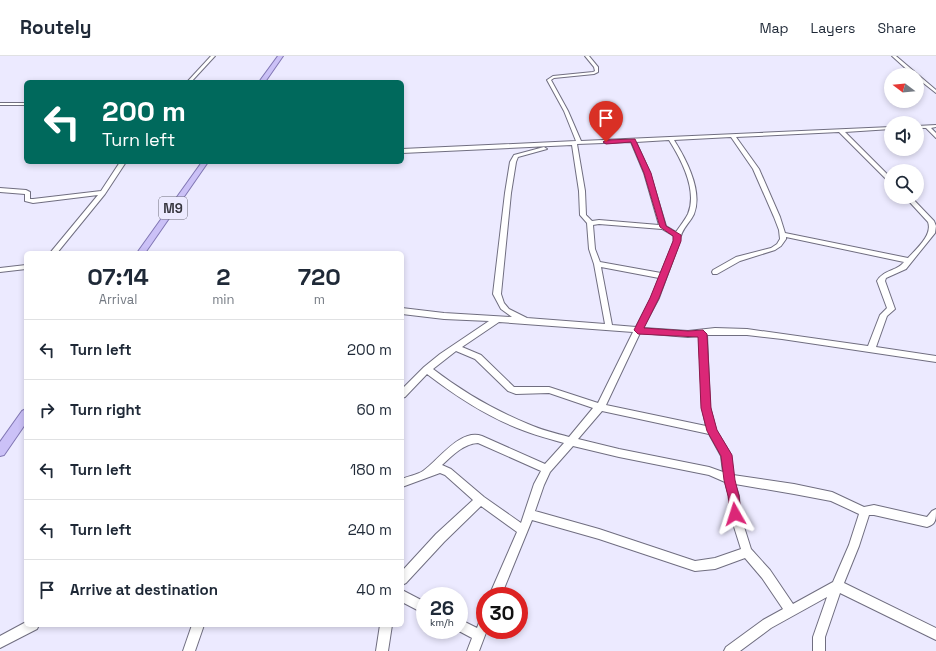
<!DOCTYPE html>
<style>
:root{--surface:#fff;--page:#f2f2f3;--text:#1f2937;--muted:#747a83;--line:#e0e1e3}
body{margin:0;font-family:"Space Grotesk",sans-serif;background:var(--page);color:var(--text);height:100vh;display:flex;flex-direction:column;font-size:15px;white-space:nowrap}
*{box-sizing:border-box;margin:0}
p{font-size:13px;color:var(--muted)}
.icon{flex:none;width:22px;height:22px;fill:none;stroke:currentColor;stroke-width:2;stroke-linecap:round;stroke-linejoin:round}
.map{position:relative;flex:1;overflow:hidden}
.drawer{position:absolute;left:24px;top:195px;width:380px;height:376px;display:flex;flex-direction:column;background:var(--surface);border-radius:6px;box-shadow:0 2px 6px #0003}
.drawer>*{flex:none}
.top-card{position:absolute;left:24px;top:24px;width:380px;height:84px;border-radius:6px;box-shadow:0 2px 6px #0003;background:#00695c;color:#fff;overflow:hidden}
.needle{width:26px;rotate:286deg}
.tools{position:absolute;left:884px;top:12px;display:grid;gap:8px}
.tools a{display:grid;place-items:center;width:40px;height:40px;border-radius:50%;background:var(--surface);box-shadow:0 2px 6px #0003;font-size:20px}
.speed{position:absolute;left:416px;top:531px;display:flex;gap:8px;font-size:20px;font-weight:700;text-align:center}
.speed>*{display:grid;place-content:center;width:52px;height:52px;border-radius:50%;background:var(--surface);box-shadow:0 2px 6px #0003;line-height:1}
.speed small{font-size:10px;font-weight:400}
.speed .limit{border:6px solid #d22;background:#fff;color:#111}
.pin{position:absolute;display:grid;place-items:center;width:34px;height:34px;color:#fff;margin:-41px -17px;border-radius:50% 50% 50% 0;rotate:-45deg;box-shadow:0 0 4px #0007}
.pin .icon{rotate:45deg}
.me{position:absolute;width:44px;margin:-22px;rotate:354deg;stroke-linejoin:round;filter:drop-shadow(0 0 3px #0008)}
.turn{display:flex;align-items:center;gap:14px;height:84px;padding:0 12px;font-size:18px}
.turn .icon{width:52px;height:52px;stroke-width:2.5}
.turn b{display:block;font-size:28px;line-height:34px}
.eta{display:flex;justify-content:space-evenly;align-items:center;height:68px;text-align:center}
.eta b{font-size:24px;font-weight:800;line-height:28px}
ul{padding:0;list-style:none}
li{display:flex;align-items:center;gap:12px;height:60px;padding:0 12px;border-top:1px solid var(--line)}
li div{flex:1}
li b{display:block;font-size:15px}
li em{font-style:normal}
header{display:flex;align-items:center;gap:24px;box-sizing:border-box;height:56px;padding:0 20px;background:var(--surface);border-bottom:1px solid var(--line)}
header strong{font-size:19px}
nav{display:flex;gap:22px;margin-inline-start:auto;font-size:14px}
.map>svg:first-child{display:block}
.lines{fill:none;stroke-linecap:round;stroke-linejoin:round}
.minor-casing{stroke:#706e80;stroke-width:2}
.major-casing{stroke:#8076b3;stroke-width:2}
.minor{fill:#fff;fill-rule:evenodd}
.major{fill:#cbc1f7;fill-rule:evenodd}
.route{fill:#db2777;stroke:#8e194d}
.labels{text-anchor:middle;stroke-width:3;stroke-linejoin:round;paint-order:stroke}
.shield{fill:#eceaff;stroke:#6d6c79;stroke-width:1}
.shield-label{font-size:13px;font-weight:bold;fill:#37363f}
</style>
<header>
<strong>Routely</strong>
<nav><a>Map</a><a>Layers</a><a>Share</a></nav>
</header>
<div class="map">
<svg width="936" height="595" viewBox="0 0 936 595">
<rect width="100%" height="100%" fill="#eceaff"/>
<g class="lines">
<defs>
<g id="minor">
<path d="M211 0H215L191 26H187Z"/>
<path d="M585 0H589L598 11V16L594 18 554 22 551 24 568 55 581 85 891 71V73L845 76 891 122V127L889 126 839 76 736 81 759 113 780 161 785 177 908 202C916 193 933 179 928 166L905 141H911L934 165 936 170 935 177 906 213 886 222 885 225 895 253 887 260 876 291 936 300V306L782 283 747 279H707L710 351 716 374 731 399 733 419 794 428 832 436 864 451 874 449 927 461 932 455 936 453C936 464 936 468 927 471L874 459H869L859 490 844 527 936 572V584L840 537 825 581V595H813V581L827 541 771 572 740 595H724L726 591 763 564 783 553 762 522 745 502 715 513 695 515 599 483 532 464 501 540H489L517 476 481 450 444 486 406 527 402 529V515L436 478 473 444 445 419 440 417 402 431V423C408 420 417 419 423 415 438 405 460 372 482 380L545 408 564 387C551 383 538 380 525 375 489 362 457 341 427 318L405 341 402 342V333L424 311 440 298 489 265 444 263 402 258V252L444 257 512 261 501 253 493 238 505 137 510 106 514 99 544 91 547 93 518 101 516 106 511 137 501 238 504 247 509 253 527 262 605 268 594 208 589 193 587 167 580 159 579 135 572 89 402 97V93L576 85 564 55 547 24 553 20 593 16 595 15 594 11ZM731 81 753 113 774 161 779 174 780 183 777 188 771 192 736 201 713 214 712 216 713 218H717L740 205 775 194 781 190 786 183V181L904 206C897 215 883 214 877 225L887 252 880 259 868 290 747 273 715 272 688 275 643 272 659 242 680 185C680 174 690 167 694 158 703 135 686 103 674 84ZM669 84C681 103 698 134 688 158 685 164 680 170 676 176L666 170 650 117 636 86ZM631 86 644 117 659 169 599 164 592 165 586 159 585 135 577 88ZM599 168 662 173 674 180V185L661 217 600 206 595 193 593 169ZM601 211 659 222 651 242 636 271 612 269ZM499 266 633 276 598 347 549 331H514L481 299 462 291ZM640 277 688 281 699 280 702 351 706 370 606 349ZM456 295 475 303 508 335 516 338 549 337 593 352 569 381C555 377 541 374 528 368 492 353 463 336 433 313ZM602 355 709 378 721 400 723 416 709 411 619 393 578 383ZM478 387 541 415 534 428 521 467 484 441 451 413 442 409C453 399 463 388 478 387ZM573 390 619 401 709 419 725 426 729 440 730 458 741 493 715 502 695 505 599 473 535 455 544 429 550 416ZM735 428 794 438 831 445 859 458 849 489 833 526 793 548 770 514 751 493 740 458 739 440Z"/>
<path d="M892 0H896L936 34V37L917 22V19H913Z"/>
<rect x="0" y="47" width="26" height="2"/>
<path d="M936 69V71L931 72 936 77V82L926 72H917V70Z"/>
<path d="M120 106H126L105 138 57 197H50L98 139 33 147 25 145V138L0 136V132L26 134 30 136V143H33L101 135Z"/>
<path d="M26 209V213L0 216V212Z"/>
<path d="M402 534 425 546V558L402 546Z"/>
<path d="M485 559V574H487L479 595H467L472 582 457 574H459V563L477 572 481 561Z"/>
<path d="M26 566V569H39L37 573 0 592V580Z"/>
<path d="M192 569H204L195 595H183Z"/>
<path d="M380 569H392L388 595H376Z"/>
</g>
<g id="major">
<path d="M278 0H283L265 26H259Z"/>
<path d="M202 106H208L145 197H137Z"/>
<path d="M26 353V367L4 399 0 400V386L22 355Z"/>
</g>
</defs>
<!-- minor casing -->
<use href="#minor" class="minor-casing"/>
<!-- major casing -->
<use href="#major" class="major-casing"/>
<!-- minor -->
<use href="#minor" class="minor"/>
<!-- major -->
<use href="#major" class="major"/>
</g>
<!-- route -->
<path class="route" d="M635 83 651 117 666 170 681 179V185L659 242 644 272 688 275 703 274 707 278 711 352 717 374 732 399 735 424 739 440 741 458 739 462 735 464 731 462 728 440 724 424 721 400 707 375 701 352 698 281 638 278 634 274 650 242 673 185V180L660 171 644 117 631 86 606 88 603 86 606 84Z"/>
<g class="labels">
<!-- shield labels -->
<rect class="shield" x="159" y="141" width="28" height="22" rx="3"/>
<g class="shield-label">
<text x="173" y="157">M9</text>
</g>
</g>
</svg>
<div class="tools">
<a><svg class="needle" viewBox="-14 -14 28 28"><path d="M0-13l5 13h-10z" fill="#e53935"/><path d="M0 13l5-13h-10z" fill="#747a83"/></svg></a>
<a><svg class="icon" aria-label="sound" viewBox="0 0 24 24"><path d="M4 9h4l5-4v14l-5-4H4zM17 9q2 3 0 6"/></svg></a>
<a><svg class="icon" aria-label="search" viewBox="0 0 24 24"><circle cx="10" cy="10" r="6"/><path d="M15 15l6 6"/></svg></a>
</div>
<div class="speed"><div>26<small>km/h</small></div><div class="limit">30</div></div>
<div class="pin" style="left:606px;top:86px;background:#d93025"><svg class="icon" aria-label="arrive" viewBox="0 0 24 24"><path d="M6 21V4h12l-3 4 3 4H6"/></svg></div>
<svg class="me" style="left:735px;top:458px" viewBox="-20 -20 40 40"><path d="M0-17L14 15 0 8-14 15z" fill="#db2777" stroke="#fff" stroke-width="4"/></svg>
<div class="top-card">
<div class="turn"><svg class="icon" aria-label="left" viewBox="0 0 24 24"><path d="M17 20v-9H6M10 6l-5 5 5 5"/></svg><div><b>200 m</b>Turn left</div></div>
</div>
<section class="drawer">
<div class="eta">
<div><b>07:14</b><p>Arrival</p></div>
<div><b>2</b><p>min</p></div>
<div><b>720</b><p>m</p></div>
</div>
<ul>
<li><svg class="icon" aria-label="left" viewBox="0 0 24 24"><path d="M17 20v-9H6M10 6l-5 5 5 5"/></svg><div><b>Turn left</b></div><em>200 m</em></li>
<li><svg class="icon" aria-label="right" viewBox="0 0 24 24"><path d="M7 20v-9h11M14 6l5 5-5 5"/></svg><div><b>Turn right</b></div><em>60 m</em></li>
<li><svg class="icon" aria-label="left" viewBox="0 0 24 24"><path d="M17 20v-9H6M10 6l-5 5 5 5"/></svg><div><b>Turn left</b></div><em>180 m</em></li>
<li><svg class="icon" aria-label="left" viewBox="0 0 24 24"><path d="M17 20v-9H6M10 6l-5 5 5 5"/></svg><div><b>Turn left</b></div><em>240 m</em></li>
<li><svg class="icon" aria-label="arrive" viewBox="0 0 24 24"><path d="M6 21V4h12l-3 4 3 4H6"/></svg><div><b>Arrive at destination</b></div><em>40 m</em></li>
</ul>
</section>
</div>
